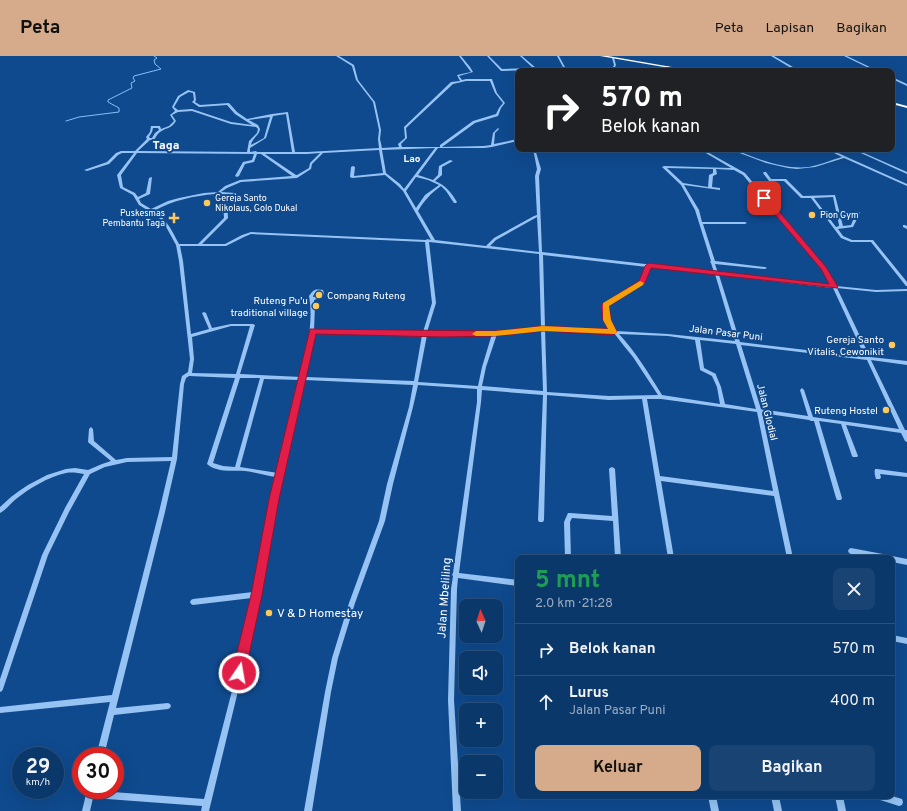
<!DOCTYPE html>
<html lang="id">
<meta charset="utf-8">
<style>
:root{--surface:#0b386a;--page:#194372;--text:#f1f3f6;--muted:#9aacc1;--line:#2b527e;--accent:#d6ab8b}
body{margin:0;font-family:Overpass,sans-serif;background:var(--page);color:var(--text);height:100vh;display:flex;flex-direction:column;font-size:15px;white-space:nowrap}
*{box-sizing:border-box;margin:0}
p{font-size:13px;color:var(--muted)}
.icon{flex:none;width:22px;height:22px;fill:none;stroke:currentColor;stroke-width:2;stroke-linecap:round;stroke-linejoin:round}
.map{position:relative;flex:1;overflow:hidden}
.sheet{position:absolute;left:515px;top:499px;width:380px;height:244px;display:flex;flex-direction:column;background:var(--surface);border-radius:8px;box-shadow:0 4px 16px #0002,0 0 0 1px var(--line)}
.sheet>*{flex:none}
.hud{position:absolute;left:515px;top:12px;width:380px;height:84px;border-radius:8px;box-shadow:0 4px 16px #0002,0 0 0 1px var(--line);background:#202124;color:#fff;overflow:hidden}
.needle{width:26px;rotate:357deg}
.controls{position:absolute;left:459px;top:543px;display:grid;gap:8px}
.controls a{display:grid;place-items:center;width:44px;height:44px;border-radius:8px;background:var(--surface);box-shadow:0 4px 16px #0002,0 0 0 1px var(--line);font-size:20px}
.speed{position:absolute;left:12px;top:691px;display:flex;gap:8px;font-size:20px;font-weight:700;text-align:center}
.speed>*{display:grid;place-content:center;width:52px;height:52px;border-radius:50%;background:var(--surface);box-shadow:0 4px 16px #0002,0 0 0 1px var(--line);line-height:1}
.speed small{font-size:10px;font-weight:400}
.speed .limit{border:6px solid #d22;background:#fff;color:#111}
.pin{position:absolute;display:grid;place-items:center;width:34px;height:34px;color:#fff;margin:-17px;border-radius:8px;box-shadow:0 2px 6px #0006}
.me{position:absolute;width:44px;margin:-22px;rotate:12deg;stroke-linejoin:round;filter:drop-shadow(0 0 3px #0008)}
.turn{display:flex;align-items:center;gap:14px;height:84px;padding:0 20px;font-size:18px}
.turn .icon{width:52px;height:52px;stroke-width:2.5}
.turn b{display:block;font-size:28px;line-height:34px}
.round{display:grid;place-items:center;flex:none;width:42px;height:42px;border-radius:8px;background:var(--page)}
.headline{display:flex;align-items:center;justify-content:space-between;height:68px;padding:0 20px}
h1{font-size:24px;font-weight:700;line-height:30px;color:#1e9e55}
.primary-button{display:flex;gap:8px;margin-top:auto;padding:8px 20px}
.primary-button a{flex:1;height:46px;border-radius:8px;background:var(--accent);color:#111;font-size:16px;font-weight:700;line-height:46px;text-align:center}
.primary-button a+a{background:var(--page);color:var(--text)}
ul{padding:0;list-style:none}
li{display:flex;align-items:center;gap:12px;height:52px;padding:0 20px;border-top:1px solid var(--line)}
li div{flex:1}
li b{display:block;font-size:15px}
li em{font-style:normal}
header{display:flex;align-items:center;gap:24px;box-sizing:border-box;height:56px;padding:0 20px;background:var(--accent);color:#111}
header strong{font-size:19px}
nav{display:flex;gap:22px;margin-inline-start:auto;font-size:14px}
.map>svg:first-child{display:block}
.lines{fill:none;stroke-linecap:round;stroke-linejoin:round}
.stream{stroke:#87bff7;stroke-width:1}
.minor{fill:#96c3f3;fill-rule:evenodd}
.highway{fill:#fff;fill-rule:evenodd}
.route{fill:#e11d48;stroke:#92132f}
.slow{fill:#f59e0b}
.poi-dot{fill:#ffc959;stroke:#0f4a8e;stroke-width:1.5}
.labels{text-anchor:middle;stroke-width:4;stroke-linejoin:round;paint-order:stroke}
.far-poi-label{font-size:9px;fill:#fff;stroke:#0f4a8e;text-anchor:start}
.far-quarter-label{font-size:10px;font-weight:bold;fill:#fff;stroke:#0f4a8e}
.poi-label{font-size:10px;fill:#fff;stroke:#0f4a8e;text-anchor:end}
.street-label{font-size:10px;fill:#fff;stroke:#0f4a8e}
.far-district-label{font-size:12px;font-weight:bold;fill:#fff;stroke:#0f4a8e}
.near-street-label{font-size:12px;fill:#fff;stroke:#0f4a8e}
.near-poi-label{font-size:12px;fill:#fff;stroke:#0f4a8e;text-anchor:start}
</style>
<header>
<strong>Peta</strong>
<nav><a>Peta</a><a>Lapisan</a><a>Bagikan</a></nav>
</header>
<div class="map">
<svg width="907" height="755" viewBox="0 0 907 755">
<rect width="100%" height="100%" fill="#0f4a8e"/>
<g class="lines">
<!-- stream -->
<path class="stream" d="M66 65 79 61 119 56V52L108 46V44L132 32 131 27 135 25 133 22 134 20 161 13 155 8 154 4 157 2 154 0"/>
<!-- minor -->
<g class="minor">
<path d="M336 0H339L354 9 358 24 375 46 381 74 380 83 382 92 399 91 398 88 405 82 404 71 451 26 460 25 457 19 471 16 459 0H461L470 11 473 16 459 20 462 24 466 23H492L497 37 505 47 501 52 498 60 475 67 442 91 484 90 491 89 493 77 498 72 499 73 495 77 494 88 518 83V85L492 91 484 92H438L418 119 433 124 438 119 439 110 450 104 453 105 442 111V119L435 125C445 129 451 136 457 146L456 147H454L446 135 441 130C431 137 424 145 418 155L435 184 486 190 494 182 534 160 537 159 535 120 537 113 533 93H535L541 113 539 120 542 196 714 216 711 207 710 206 711 205 695 154 681 129 662 111 664 110 731 112 699 93H702L745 117 825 212 832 222 836 230 876 234 907 233V235L876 236 837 232 870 301 907 305V309L871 304 905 374H907V386L905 385 901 377 846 369 858 400 857 401H853L852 400 841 368 819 365 842 442 841 444H837L836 442 814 365H811L809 364 762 357 793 502H787L774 440 661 425 674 502H668L642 343 609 344 547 339 544 464 543 466H539L538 464 543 339 482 334 481 346 459 517 518 524V530L458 522 457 533 454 644 461 755H453L448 644 451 533 453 520 452 519 453 517 477 346V333L418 329 413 351 393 428 385 465 355 547 338 602 331 636 312 755H304L325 636 332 602 349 547 379 465 387 428 409 351 413 329 305 324 277 443 259 539 239 631 209 755H201L202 750 93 742 90 755H82L87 734 204 743 233 631 252 542 193 549 191 548 190 546 191 544 193 543 253 536 271 443 277 421C266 420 255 416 245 415 233 414 217 417 207 408L235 322 189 320 186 322 184 328 177 403 165 456 116 652 168 647 170 648 171 650 170 652 168 653 114 659 104 700H96L110 646 0 657V651L112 639 159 456 171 405 127 406 105 411 90 418 69 456 48 499 3 633 2 635 0 636V623L42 499 65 452 84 418C78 417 72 416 66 417 48 421 30 432 16 443 11 447 6 454 0 457V451L11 441 19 435 28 429 47 419 66 413 75 412 88 414 102 408 111 405 89 387 88 386 89 373 91 371 93 373 94 385 116 404 127 402 172 401 180 328 182 320 188 316 190 303 179 205 176 189 164 167 157 160 139 149 133 139 120 132 117 119 134 97H122L118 99 109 108 87 115 84 114 107 106 116 97 121 95H135L147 83 146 81 150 76 151 70H160L161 73 169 70 174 65 170 59 175 55 172 51 178 40 188 34 195 36 196 44 195 46 200 49 229 47 237 56 247 63 272 58 288 56 295 96H307L379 92 378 83 379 74 373 46 356 24 352 10ZM466 25H490L495 37 503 47 499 52 496 58 473 65 440 89V91H402L401 88 407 82 406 72 453 28ZM189 36 193 37 194 44 192 46 199 51 227 49 235 58 252 69 231 66 192 53 178 54 174 51 180 41ZM192 55 231 68 256 71 258 73 257 77 249 85 247 96 138 95 150 84H154C156 81 157 78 160 76 167 71 171 73 176 65L172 59 178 56ZM286 58 292 96H257L256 95 250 96V92L266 82 273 60ZM270 61 264 82 251 89C252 82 259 80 260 73L258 69 249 64ZM153 72H158L159 74 155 77 152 82H150L149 81 152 76ZM435 92 404 133 400 128 386 117 382 94ZM379 94 383 117 354 120 355 111 353 110 351 111 350 121 352 122 385 119 398 130 403 135 431 184 427 183 426 184 251 176 242 179 225 188H202L228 162 227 145 237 138 235 137 221 136 227 132 241 126 297 122 311 113 312 108 323 97ZM137 97 254 98 252 104 243 106 235 120 237 121 239 120 245 108 254 106 257 98H261L292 120 240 124 225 130 218 136 204 137 179 142 168 145 151 153 141 147 139 143 150 138 152 121 149 122 146 137 138 141 135 137 123 131 121 119ZM320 97 310 107 309 112 297 119H296L265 98H307ZM667 112 713 113V117L709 119 708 131 683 127ZM716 113 734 114 743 119 823 214 828 222 832 230 718 217 715 208 765 213 767 212 765 211 715 205 703 168H745L747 167 745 166H702L699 154 684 129 720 134V132L712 131 713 120 717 118ZM416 121 428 124 439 129 425 139 416 152 406 135ZM215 138 232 139 223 145 224 162 198 188H179C172 175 167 163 154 155 173 144 194 140 215 138ZM537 161 539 196 490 190 496 184ZM251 178 425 186 432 247 423 276 314 274 315 250 314 244 320 242 324 238 323 234C315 233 314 233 309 240 314 267 306 294 301 321L240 318 255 269 253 268H231L212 272 206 257 204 256 202 257 209 273 191 278 183 205 180 190H226L244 181ZM429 186 539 198 541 271 495 276H427L436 247ZM543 199 647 211 641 225 603 249C603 259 606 266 611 274L545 271ZM651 211 715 218 735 285 668 278 616 275C610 267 607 260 607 250L644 227ZM719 219 833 232 865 301 740 286ZM316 236H320V238L318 240 313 241V240ZM231 270H250L236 318 192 317 194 303 192 281ZM545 273 614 277 624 290 633 301 658 339 609 340 547 336ZM541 274 543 335 482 330 486 311 497 278ZM314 276 422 279 414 325 305 321ZM492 278 482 311 478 330 418 326 427 279ZM619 278 668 280 695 284 700 313V314L712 320 717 331 720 348 662 339C649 318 636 296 619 278ZM700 284 736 288 756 353 725 348 721 331 716 319V318L704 312ZM741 289 867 304 899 373 813 361 804 334 802 332 800 334 808 360 761 353ZM240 322H260L235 411 223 410 213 407ZM264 323 300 324 278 417 240 411ZM647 343H661L757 356 773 435 660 420Z"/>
<path d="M487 0H489L502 13 533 12 520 0H522L536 12 563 11 557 0H559L566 13 565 14 564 13 501 15Z"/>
<path d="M771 0H774L793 11V13L791 15H789L791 12Z"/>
<path d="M844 0H847L878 15H875Z"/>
<path d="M612 2 613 1 614 2 616 9 613 15H611L614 9Z"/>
<path d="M666 10H668L676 15H673L666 12Z"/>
<path d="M705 11 707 12 705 15H703Z"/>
<path d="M892 21 907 28V30L892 23Z"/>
<path d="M729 93H733C756 102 783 114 809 111 820 109 831 104 842 101L826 93H829L907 128V130L844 102 815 111 797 113 788 112 766 107Z"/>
<path d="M808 93H812L801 97 800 96Z"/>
<path d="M852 93H855L907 116V118Z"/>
<path d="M764 116H766L771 123H786L803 140 835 139 843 170 851 169 856 157 859 156 860 157 853 171 838 173 843 180 852 184H873L907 226V230H906L871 186H851L841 182 811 142H801L784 125H769L763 117ZM833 141 839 169V170L836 171 814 142Z"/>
<path d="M903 169H905L907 170V173L903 171Z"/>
<path d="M612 411 614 412 615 413 621 502H615L613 465 572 462 570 466 571 502H565L564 466 568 457H570L612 460 609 413 610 412Z"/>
<path d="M875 413H877L907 417V421L880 418 881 421 880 423H876C875 420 874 416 875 413Z"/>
<path d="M851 492 888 499 890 501 892 500 907 503V509L892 506V502H874L851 498 849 497 848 495 849 493Z"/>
<path d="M892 579 907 582V588L892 585Z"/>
<path d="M708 740H716L719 755H711Z"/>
<path d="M771 740H779L782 755H774Z"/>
<path d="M835 740H843L846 755H838Z"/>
<path d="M876 740H892L902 743 903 746 902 749 899 750 877 743Z"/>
</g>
<!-- highway -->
<g class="highway">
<path d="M600 0H608L695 15H687Z"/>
<path d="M761 14H790L792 15H759Z"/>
<path d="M892 46 907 50V52L892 48Z"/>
</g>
</g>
<!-- route -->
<path class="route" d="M764 140 767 141 826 211 838 231 837 232 651 212 645 227 609 250 611 264 617 276 613 279 543 275 495 280 443 281 316 278 279 443 262 539 245 617 243 622 239 623 234 622 232 617 251 539 269 443 310 273 495 275 543 270 608 273 603 264 601 249 639 225 645 210 649 207 829 228 821 213 762 143 761 142Z"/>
<!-- slow -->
<path class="slow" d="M640 225 644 227 643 229 609 250 611 264 617 276 616 278 543 275 495 280H476L472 278 476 275H495L543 270 608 273 603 264V247Z"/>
<!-- markers -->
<g class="poi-dot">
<circle cx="207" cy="147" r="4"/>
<circle cx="812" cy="159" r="4"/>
<path d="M172 156h4v4h4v4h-4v4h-4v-4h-4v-4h4z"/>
<circle cx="319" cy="239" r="4"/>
<circle cx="316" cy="250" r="4"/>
<circle cx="892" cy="289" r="4"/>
<circle cx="886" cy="354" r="4"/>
<circle cx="269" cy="557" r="4"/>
</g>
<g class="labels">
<!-- far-poi labels -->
<g class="far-poi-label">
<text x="215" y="145">Gereja Santo<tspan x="215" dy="10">Nikolaus, Golo Dukal</tspan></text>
<text x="165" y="160" text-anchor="end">Puskesmas<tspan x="165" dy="10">Pembantu Taga</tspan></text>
<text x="820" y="162">Pion Gym</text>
</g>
<!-- far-quarter labels -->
<g class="far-quarter-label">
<text x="412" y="106">Lao</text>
</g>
<!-- poi labels -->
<g class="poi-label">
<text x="327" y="243" text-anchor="start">Compang Ruteng</text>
<text x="308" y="248">Ruteng Pu'u<tspan x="308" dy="12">traditional village</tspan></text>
<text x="884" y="287">Gereja Santo<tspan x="884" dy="12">Vitalis, Cewonikit</tspan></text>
<text x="878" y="358">Ruteng Hostel</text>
</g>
<!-- street labels -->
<g class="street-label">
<text transform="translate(726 276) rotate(7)" y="4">Jalan Pasar Puni</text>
<text transform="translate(768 356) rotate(76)" y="4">Jalan Glodial</text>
</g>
<!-- far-district labels -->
<g class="far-district-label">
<text x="166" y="93">Taga</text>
</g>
<!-- near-street labels -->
<g class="near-street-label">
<text transform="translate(444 542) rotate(-86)" y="4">Jalan Mbeliling</text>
</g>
<!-- near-poi labels -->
<g class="near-poi-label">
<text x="277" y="561">V &amp; D Homestay</text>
</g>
</g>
</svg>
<div class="controls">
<a><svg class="needle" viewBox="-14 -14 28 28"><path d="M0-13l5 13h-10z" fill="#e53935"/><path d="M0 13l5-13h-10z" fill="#9aacc1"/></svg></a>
<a><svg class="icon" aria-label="sound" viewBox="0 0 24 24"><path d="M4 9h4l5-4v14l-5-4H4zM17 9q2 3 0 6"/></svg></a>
<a>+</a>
<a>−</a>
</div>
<div class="speed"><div>29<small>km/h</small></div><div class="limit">30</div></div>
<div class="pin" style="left:764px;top:142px;background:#d93025"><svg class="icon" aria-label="arrive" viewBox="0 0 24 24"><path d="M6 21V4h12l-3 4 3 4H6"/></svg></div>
<svg class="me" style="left:239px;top:617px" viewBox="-20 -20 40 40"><circle r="17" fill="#e11d48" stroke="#fff" stroke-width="3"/><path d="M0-11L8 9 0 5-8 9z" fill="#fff"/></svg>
<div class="hud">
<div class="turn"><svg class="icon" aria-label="right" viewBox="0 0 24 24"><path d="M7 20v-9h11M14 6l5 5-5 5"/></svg><div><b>570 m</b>Belok kanan</div></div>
</div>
<section class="sheet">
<div class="headline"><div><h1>5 mnt</h1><p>2.0 km · 21:28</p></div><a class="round"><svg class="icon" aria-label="close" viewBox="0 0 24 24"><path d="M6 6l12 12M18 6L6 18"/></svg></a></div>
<ul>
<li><svg class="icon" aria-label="right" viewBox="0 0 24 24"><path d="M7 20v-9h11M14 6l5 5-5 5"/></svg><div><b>Belok kanan</b></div><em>570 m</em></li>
<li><svg class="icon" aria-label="ahead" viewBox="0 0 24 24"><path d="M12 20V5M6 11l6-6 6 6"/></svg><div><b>Lurus</b><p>Jalan Pasar Puni</p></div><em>400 m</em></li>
</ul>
<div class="primary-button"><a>Keluar</a><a>Bagikan</a></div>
</section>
</div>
